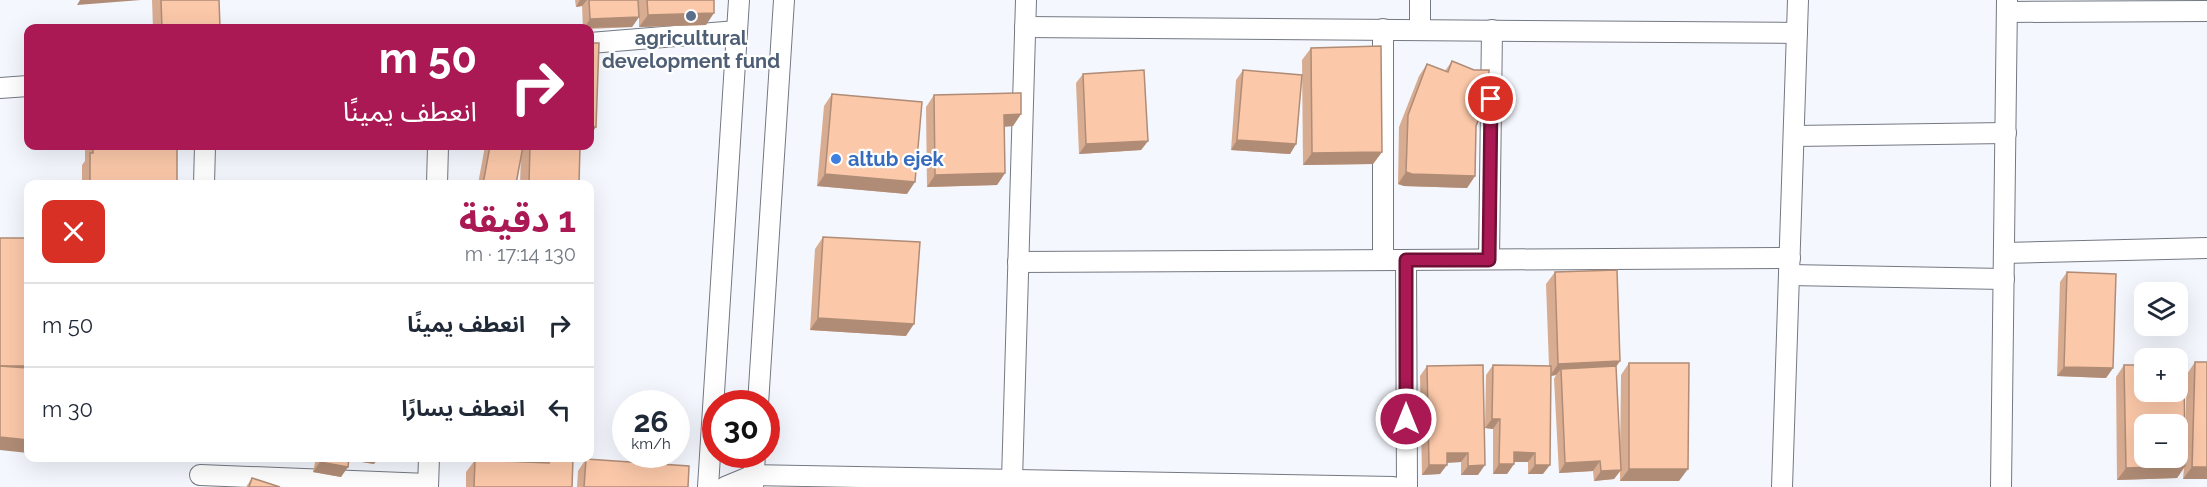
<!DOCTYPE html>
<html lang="ar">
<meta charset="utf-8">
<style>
:root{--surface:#fff;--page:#f2f2f3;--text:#1f2937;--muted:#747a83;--line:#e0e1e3;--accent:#aa1953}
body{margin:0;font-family:Raleway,"Noto Sans Arabic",sans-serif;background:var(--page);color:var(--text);direction:rtl;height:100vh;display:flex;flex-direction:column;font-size:22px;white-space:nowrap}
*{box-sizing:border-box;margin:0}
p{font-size:20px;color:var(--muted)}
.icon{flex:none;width:33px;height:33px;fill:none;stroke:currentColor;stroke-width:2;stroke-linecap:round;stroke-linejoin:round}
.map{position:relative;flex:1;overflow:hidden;direction:ltr}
.sheet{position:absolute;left:24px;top:180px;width:570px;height:282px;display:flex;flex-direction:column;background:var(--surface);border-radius:12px;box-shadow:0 6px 24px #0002;direction:rtl}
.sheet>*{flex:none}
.guide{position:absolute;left:24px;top:24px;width:570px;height:126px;border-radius:12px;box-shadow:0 6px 24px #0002;direction:rtl;background:#aa1953;color:#fff;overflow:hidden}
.fabs{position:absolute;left:2134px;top:282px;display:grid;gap:12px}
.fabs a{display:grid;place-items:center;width:54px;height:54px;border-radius:12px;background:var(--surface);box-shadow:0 6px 24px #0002;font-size:30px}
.speed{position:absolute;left:612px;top:390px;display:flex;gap:12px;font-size:30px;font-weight:700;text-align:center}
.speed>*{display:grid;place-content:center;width:78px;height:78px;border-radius:50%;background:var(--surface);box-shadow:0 6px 24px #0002;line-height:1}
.speed small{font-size:15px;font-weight:400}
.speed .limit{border:9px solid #d22;background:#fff;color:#111}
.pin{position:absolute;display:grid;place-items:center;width:51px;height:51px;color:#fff;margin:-26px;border:3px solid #fff;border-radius:50%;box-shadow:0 2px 6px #0007}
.me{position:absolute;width:66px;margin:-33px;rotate:0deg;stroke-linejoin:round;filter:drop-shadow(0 0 4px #0008)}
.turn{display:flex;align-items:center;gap:21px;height:126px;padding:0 18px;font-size:27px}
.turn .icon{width:78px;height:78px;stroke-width:2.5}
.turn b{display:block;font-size:42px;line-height:51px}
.round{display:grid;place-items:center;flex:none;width:63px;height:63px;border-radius:12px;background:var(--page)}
.overview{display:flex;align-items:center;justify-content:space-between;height:102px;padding:0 18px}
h1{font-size:36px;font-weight:700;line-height:45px;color:var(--accent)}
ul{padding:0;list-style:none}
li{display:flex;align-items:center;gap:18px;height:84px;padding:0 18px;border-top:2px solid var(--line)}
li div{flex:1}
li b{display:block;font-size:22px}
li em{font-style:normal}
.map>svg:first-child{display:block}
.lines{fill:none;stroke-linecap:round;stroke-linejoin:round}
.minor-casing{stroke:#747882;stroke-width:22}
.minor{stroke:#fff;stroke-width:20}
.wall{fill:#d8ac91}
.shaded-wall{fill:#b08c76}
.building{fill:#fbc8a9;stroke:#b08c76;stroke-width:1.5;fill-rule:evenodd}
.route-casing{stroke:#6e1036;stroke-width:15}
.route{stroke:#aa1953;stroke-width:10}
.service-dot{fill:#5c6f8a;stroke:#fff;stroke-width:2}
.shop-dot{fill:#3f7fe0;stroke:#fff;stroke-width:2}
.labels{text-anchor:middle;stroke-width:4.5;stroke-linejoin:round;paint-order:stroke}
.service-label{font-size:20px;font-weight:bold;fill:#4e5e75;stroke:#fff}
.shop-label{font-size:20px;font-weight:bold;fill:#366cbe;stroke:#fff;text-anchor:start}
</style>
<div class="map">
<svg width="2207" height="487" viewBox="0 0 2207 487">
<rect width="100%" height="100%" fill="#f4f7fe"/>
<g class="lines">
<defs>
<g id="minor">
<path d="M1420 0V30"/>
<path d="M2007 12 2207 11"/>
<path d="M1025 27 1797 33"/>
<path d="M590 43 737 31"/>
<path d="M0 88 28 86"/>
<path d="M1794 136 2006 133"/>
<path d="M204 184 205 146"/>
<path d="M437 184 438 146"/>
<path d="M2004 253 2207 248"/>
<path d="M1489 259 1492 30"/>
<path d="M1383 260V29"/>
<path d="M1406 260 1407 487"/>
<path d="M1018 262 1790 258"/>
<path d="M1789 275 2004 279"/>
<path d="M758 404 784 0"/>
<path d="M200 475 428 484"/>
<path d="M1012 480 1026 0"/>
<path d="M428 487 429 458"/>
<path d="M708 487 739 0"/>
<path d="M725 487 754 475 1393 487"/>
<path d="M753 487 755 454"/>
<path d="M1782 487 1798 0"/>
<path d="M2001 487 2007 0"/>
</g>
</defs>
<!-- minor casing -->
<use href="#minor" class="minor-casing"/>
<!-- minor -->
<use href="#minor" class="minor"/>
</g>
<!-- wall -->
<g class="wall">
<path d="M152 0H219L220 28H153Z"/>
<path d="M575 0H714L706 25 639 27V17L632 27 590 29 583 28 582 6 576 7Z"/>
<path d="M1311 48 1382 152 1373 164 1303 165 1302 60Z"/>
<path d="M1452 61 1476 126 1475 176 1467 188 1404 186 1398 184 1399 127 1419 76 1427 64 1445 71Z"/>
<path d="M1243 70 1296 144 1290 154 1231 150 1236 80Z"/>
<path d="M1083 74 1148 141 1141 150 1079 154 1076 83Z"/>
<path d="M832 94 907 194 817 186 824 106Z"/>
<path d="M934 95 1021 114 1013 126 1004 127 1005 173 997 185 927 187 926 107Z"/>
<path d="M85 146H177V184H82V165L85 161Z"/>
<path d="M485 146H580L579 184H520L521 155 516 184H478Z"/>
<path d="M823 237 906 336 810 330 815 249Z"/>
<path d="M1555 272 1620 361 1616 367 1620 457 1621 375 1629 363 1679 481H1620V471L1614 479 1594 481 1593 471 1559 473 1554 379 1556 375 1551 376 1543 474H1528V462H1514V464L1507 474H1493V429L1485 428 1486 375 1493 365 1549 366 1546 284Z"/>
<path d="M2067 272 2113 368 2106 378 2057 376 2060 282Z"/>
<path d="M2195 362H2207V479H2183L2184 468 2177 478 2117 480 2116 377 2124 365 2185 436 2187 374Z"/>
<path d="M1427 366 1478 475H1461V462L1447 463 1440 474 1422 475 1420 376Z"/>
<path d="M316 458H378L374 464 349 460 341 477 313 472Z"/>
<path d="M544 458H573L572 487H466V472L475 460 541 463Z"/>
<path d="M586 459 688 487H577L578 471Z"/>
<path d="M252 478 280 487H246Z"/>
</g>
<!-- shaded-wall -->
<g class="shaded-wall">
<path d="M80 0H141L77 5Z"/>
<path d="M580 0H587L582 6 576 7Z"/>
<path d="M714 13 706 25 639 27 648 15Z"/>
<path d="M639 17 632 27 584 28 590 19Z"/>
<path d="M1021 114 1013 126 996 127 1004 115Z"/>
<path d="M590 126 596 127 590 136Z"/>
<path d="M1237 140 1296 144 1290 154 1231 150Z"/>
<path d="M1148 141 1141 150 1079 154 1086 144Z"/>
<path d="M1382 152 1373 164 1303 165 1312 153Z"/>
<path d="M1406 172 1475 176 1467 188 1404 186 1398 184Z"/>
<path d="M1005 173 997 185 927 187 935 175Z"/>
<path d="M825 174 915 182 907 194 817 186Z"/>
<path d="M818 318 914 324 906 336 810 330Z"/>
<path d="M1620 361 1611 373 1561 369 1556 375 1550 376 1558 364Z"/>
<path d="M0 366H28V378Z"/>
<path d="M2064 367 2113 368 2106 378 2057 376Z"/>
<path d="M1492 419H1500L1493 429 1485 428Z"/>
<path d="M0 437 28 440V453L0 450Z"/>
<path d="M1514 452 1535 453 1528 462H1507Z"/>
<path d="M1447 453H1468L1461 462 1440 463Z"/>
<path d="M345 458H378L374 464 344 459Z"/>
<path d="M1600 461 1593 471 1559 473 1565 463Z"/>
<path d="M320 462 348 467 341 477 313 472Z"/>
<path d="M1499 464H1514L1507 474H1493Z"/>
<path d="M1429 465H1447L1440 474 1422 475Z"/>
<path d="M1485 465 1478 475H1461L1468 466Z"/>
<path d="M1535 465H1550L1543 474H1528Z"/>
<path d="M2185 466 2177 478 2117 480 2126 468Z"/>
<path d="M2192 467H2207V479H2183Z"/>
<path d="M1629 469H1688L1679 481H1620Z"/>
<path d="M1621 470 1614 479 1594 481 1601 471Z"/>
</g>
<!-- building -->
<g class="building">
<path d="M161 0H219L220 28H162Z"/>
<path d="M589 0H638L639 17 590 19Z"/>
<path d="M647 0H714V13L648 15Z"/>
<path d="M590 43H599L596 127 590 126Z"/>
<path d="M1381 46 1382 152 1312 153 1311 48Z"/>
<path d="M1452 61 1474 70H1489L1488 96 1476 126 1475 176 1412 174 1406 172 1408 115 1427 64 1448 72Z"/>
<path d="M1144 70 1148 141 1086 144 1083 74Z"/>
<path d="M1243 70 1302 75 1296 144 1237 140Z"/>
<path d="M1021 93V114L1004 115 1005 173 935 175 934 95Z"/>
<path d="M832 94 922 102 915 182 825 174Z"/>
<path d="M93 146H177V184H90V153H93Z"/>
<path d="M490 146H523L516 184H483Z"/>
<path d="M530 146H580L579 184H529Z"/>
<path d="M823 237 920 242 914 324 818 318Z"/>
<rect x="0" y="238" width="28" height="128"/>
<path d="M1617 270 1620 361 1558 364 1555 272Z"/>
<path d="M2067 272 2116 274 2113 368 2064 367Z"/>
<path d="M2195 362H2207V467H2192Z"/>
<path d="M1629 363H1689L1688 469H1629Z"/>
<path d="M2178 364H2184L2185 466 2126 468 2124 365H2145V392H2178ZM2145 424H2178V458H2145Z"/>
<path d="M1483 365 1485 465 1468 466V453H1447V465H1429L1427 366Z"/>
<path d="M1493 365 1551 366 1550 465H1535V453L1514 452V464H1499L1500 419H1492Z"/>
<path d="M0 366 28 368V440L0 437Z"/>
<path d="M1616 366 1621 470 1601 471 1600 461 1565 463 1561 369Z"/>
<path d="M321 458H349L348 467 320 462Z"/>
<path d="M549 458H573L572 487H474L475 460 549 463Z"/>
<path d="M586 459 689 466 688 487H584Z"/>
<path d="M252 478 280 487H249Z"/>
</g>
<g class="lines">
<defs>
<path id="route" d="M1406 419V260H1489L1491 99"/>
</defs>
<!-- route casing -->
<use href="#route" class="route-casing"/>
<!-- route -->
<use href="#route" class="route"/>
</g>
<!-- markers -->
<circle class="service-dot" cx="691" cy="16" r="6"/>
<circle class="shop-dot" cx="836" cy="159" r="6"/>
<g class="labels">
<!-- service labels -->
<g class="service-label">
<text x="691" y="45">agricultural<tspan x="691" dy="23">development fund</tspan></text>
</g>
<!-- shop labels -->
<g class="shop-label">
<text x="848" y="166">altub ejek</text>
</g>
</g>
</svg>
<div class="fabs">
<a><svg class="icon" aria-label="layers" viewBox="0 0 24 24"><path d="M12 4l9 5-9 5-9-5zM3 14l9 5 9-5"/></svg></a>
<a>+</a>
<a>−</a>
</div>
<div class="speed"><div>26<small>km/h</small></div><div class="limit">30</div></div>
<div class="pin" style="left:1491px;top:99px;background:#d93025"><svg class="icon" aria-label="arrive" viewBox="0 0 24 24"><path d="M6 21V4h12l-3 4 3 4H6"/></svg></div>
<svg class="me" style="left:1406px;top:419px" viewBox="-20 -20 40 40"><circle r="17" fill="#aa1953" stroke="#fff" stroke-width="3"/><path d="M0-11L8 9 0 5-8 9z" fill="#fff"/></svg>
<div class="guide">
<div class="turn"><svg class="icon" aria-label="right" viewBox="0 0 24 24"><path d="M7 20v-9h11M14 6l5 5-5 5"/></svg><div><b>50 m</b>انعطف يمينًا</div></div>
</div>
<section class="sheet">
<div class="overview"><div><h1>1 دقيقة</h1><p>130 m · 17:14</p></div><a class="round" style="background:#d93025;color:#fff"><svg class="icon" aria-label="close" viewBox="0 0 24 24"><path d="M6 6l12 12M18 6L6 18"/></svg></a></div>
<ul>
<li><svg class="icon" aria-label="right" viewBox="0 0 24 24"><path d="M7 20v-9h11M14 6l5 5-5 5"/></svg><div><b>انعطف يمينًا</b></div><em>50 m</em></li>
<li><svg class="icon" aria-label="left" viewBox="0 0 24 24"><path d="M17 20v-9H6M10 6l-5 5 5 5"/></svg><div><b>انعطف يسارًا</b></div><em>30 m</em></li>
</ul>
</section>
</div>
